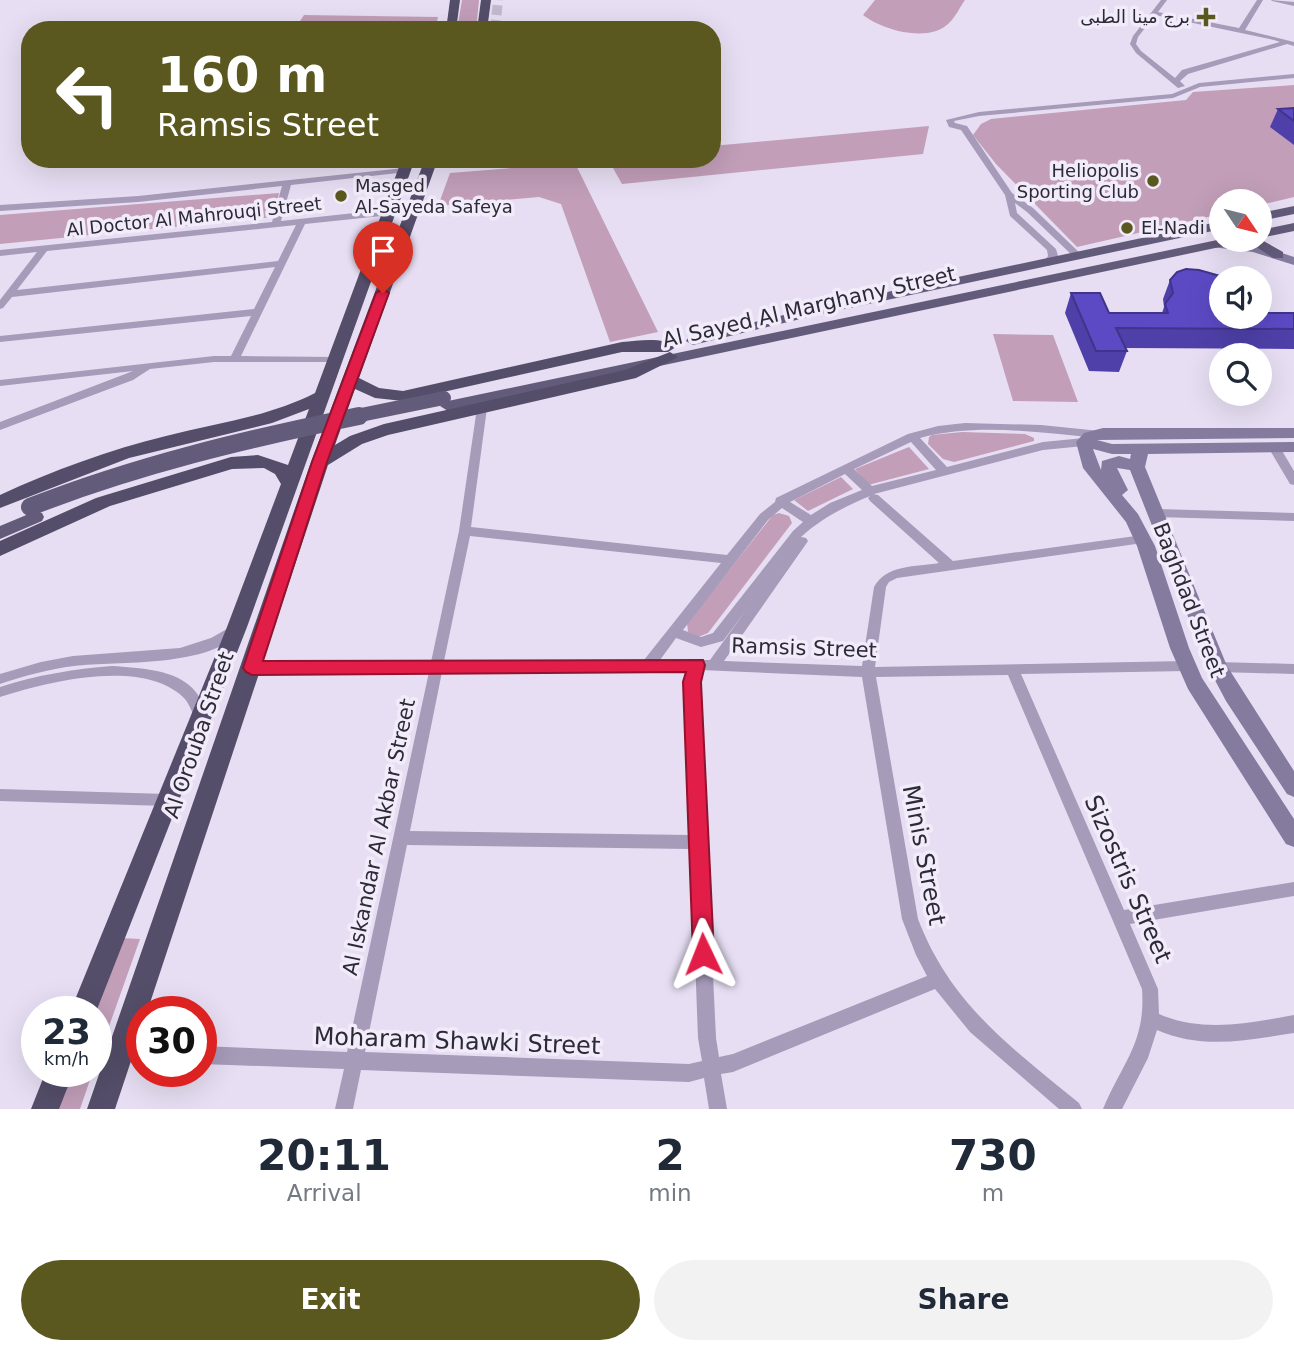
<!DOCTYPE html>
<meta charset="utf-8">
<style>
:root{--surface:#fff;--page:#f2f2f3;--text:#1f2937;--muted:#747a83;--accent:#5a581f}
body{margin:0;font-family:"DejaVu Sans",Vazirmatn,sans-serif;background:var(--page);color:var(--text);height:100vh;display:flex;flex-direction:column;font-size:26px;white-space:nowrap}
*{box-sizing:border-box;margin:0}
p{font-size:23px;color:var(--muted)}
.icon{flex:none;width:38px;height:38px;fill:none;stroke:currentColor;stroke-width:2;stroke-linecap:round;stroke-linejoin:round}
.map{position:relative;height:1109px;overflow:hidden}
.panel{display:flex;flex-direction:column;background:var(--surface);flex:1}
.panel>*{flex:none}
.hud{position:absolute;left:21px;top:21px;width:700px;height:147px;border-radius:28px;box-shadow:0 7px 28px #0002;background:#5a581f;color:#fff;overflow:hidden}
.needle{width:46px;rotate:125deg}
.buttons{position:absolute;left:1209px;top:189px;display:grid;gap:14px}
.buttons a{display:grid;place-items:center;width:63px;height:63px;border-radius:50%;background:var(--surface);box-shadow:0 7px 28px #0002;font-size:35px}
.speed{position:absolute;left:21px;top:996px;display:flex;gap:14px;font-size:35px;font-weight:700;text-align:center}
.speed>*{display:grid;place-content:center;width:91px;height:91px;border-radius:50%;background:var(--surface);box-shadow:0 7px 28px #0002;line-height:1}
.speed small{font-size:18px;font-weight:400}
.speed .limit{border:10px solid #d22;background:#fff;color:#111}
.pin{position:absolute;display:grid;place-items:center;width:60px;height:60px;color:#fff;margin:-72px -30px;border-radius:50% 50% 50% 0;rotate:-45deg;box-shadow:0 0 7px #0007}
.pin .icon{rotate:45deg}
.me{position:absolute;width:77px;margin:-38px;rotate:358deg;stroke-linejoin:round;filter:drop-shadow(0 0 5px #0008)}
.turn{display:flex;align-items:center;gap:24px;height:147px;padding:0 21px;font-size:32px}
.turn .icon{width:91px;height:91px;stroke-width:2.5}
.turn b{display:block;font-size:49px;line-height:60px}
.eta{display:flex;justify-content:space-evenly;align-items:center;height:119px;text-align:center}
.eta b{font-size:42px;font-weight:700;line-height:49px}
.cta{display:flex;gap:14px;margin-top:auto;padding:14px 21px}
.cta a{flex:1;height:80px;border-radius:42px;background:var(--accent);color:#fff;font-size:28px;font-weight:700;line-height:80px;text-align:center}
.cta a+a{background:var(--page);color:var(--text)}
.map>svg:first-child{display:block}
.green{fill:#c29eb9}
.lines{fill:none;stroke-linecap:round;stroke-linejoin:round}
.secondary-tunnel{stroke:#c2bace;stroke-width:10;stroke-dasharray:10 5;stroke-linecap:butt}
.minor{fill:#a69bb9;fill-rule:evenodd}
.secondary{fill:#857b9f;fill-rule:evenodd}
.primary{fill:#625b7a;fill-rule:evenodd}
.trunk{fill:#544e6a;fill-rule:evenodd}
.primary-bridge-far1{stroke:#625b7a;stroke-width:14}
.primary-bridge{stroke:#625b7a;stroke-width:18}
.wall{fill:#4f40a9}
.building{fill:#5c4ac5;stroke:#40348a;stroke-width:2}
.route{fill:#e11d48;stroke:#92132f;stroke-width:2}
.poi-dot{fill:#5a581f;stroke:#f2ebfa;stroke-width:2.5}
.labels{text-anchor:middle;stroke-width:7;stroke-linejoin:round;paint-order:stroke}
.far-poi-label{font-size:18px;fill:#2d2a38;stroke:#f2ebfa;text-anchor:end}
.far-street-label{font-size:18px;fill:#2d2a38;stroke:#f2ebfa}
.street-label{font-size:21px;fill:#2d2a38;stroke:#f2ebfa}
.near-street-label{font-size:24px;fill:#2d2a38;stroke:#f2ebfa}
</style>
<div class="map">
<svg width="1294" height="1109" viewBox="0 0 1294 1109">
<rect width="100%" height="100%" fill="#e7def3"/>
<!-- green -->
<g class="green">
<path d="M462 0H479L476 30H457Z"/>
<path d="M875 0H965C960 7 955 18 948 24 928 43 882 30 863 15Z"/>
<path d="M304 15 438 17 435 30H294Z"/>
<path d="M1294 85V197L1260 205V201H1222L1221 214 1077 247 996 164 973 135 981 124 991 119 1186 100 1193 92Z"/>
<path d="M929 126 923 154 622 184 608 159H712V146Z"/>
<path d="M575 163 658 332 610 342 561 204 539 197 438 206 450 173Z"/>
<path d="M279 193 274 217 0 244V215Z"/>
<path d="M993 334 1053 335 1078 402 1013 401Z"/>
<path d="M962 432 1025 434 1034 438V441L954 462 943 459 928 444 929 437 932 435Z"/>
<path d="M909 447 929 469 868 485 855 469Z"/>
<path d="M841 477 853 489 808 511 794 500Z"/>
<path d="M779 513 789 516 792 523 708 633 698 637 688 632 687 623 773 515Z"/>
<path d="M121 938 140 939 96 1063V1012H94Z"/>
<path d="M72 1071H93L80 1109H57Z"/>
</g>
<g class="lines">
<!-- secondary-tunnel -->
<path class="secondary-tunnel" d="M495 30 498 0"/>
<!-- minor -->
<g class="minor">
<path d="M1161 0H1167L1158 12 1239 28 1257 0H1263L1245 30 1294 42V46L1287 44 1188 74 1180 81 1185 86 1178 88 1136 53 1130 44 1133 36ZM1155 15 1274 40 1280 42 1182 70 1175 78 1141 51 1136 44 1138 37Z"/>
<path d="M1271 0 1294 2V6L1272 1Z"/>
<path d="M1294 74V78L1200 87 1173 98 979 116 954 121 955 123 967 126 1012 193 1033 208 1083 256 1078 259 1075 258 1027 212 1015 203 1017 213 1056 249 1058 256 1051 265 1048 266 1043 263 1048 256 1047 250 1010 216 1005 195 961 130 949 127 946 120 979 112 1172 94 1199 83Z"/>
<path d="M404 168H407V172L291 185 281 221 391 209 395 212 391 215 305 224 241 356 337 357 342 360 341 362H214L150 369 133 380 0 430V422L133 371 0 386V380L214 356H231L251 316 0 342V336L254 309 275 267 12 297 3 308 0 309V300L37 252 0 256V250L272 222 282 186 138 202 0 211V205L138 196ZM296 225 278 261 17 290 47 251Z"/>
<path d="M482 405 487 408 471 527 727 555 760 514 775 502 776 498 908 434 938 426 965 423 1041 425 1100 431 1102 434 1100 437 1096 438C1038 432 976 423 920 438L947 467 1043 442 1084 438 1090 442 1084 446 1043 450 874 494H873L878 495 953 561 1143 535 1149 539 1143 543 897 578 889 582 886 587 875 667 1186 661 1191 662 1193 666 1191 670 1186 671 1021 674 1124 910 1294 882V896L1130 924 1158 989 1159 1014C1203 1033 1249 1023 1294 1015V1033C1247 1040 1202 1050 1157 1030L1148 1058 1122 1109H1103C1122 1063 1146 1043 1142 989L1008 675 876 677 918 919C951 1005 1011 1047 1079 1103L1082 1109H1059L970 1032 935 989 733 1072 721 1074 727 1109H709L704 1078 689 1082 361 1070 353 1109H335L344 1069 201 1064V1046L347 1052 429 672 252 673 247 672 245 668 247 664 252 663 431 662 459 531 477 408ZM911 442 936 470 872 486 854 469ZM845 474 862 490 830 503 811 515 790 502ZM870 496 868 498 870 501 939 563C916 567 887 564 874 587L862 666 724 661 806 544 808 541 806 538 801 537C822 518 844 507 870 496ZM782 508 803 522 793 531 713 633 701 637 683 630 768 520ZM470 536 721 563 644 660 444 661ZM747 609 710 660H660L676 638 701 647 723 641ZM688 670 685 682 691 835 410 831 442 672ZM701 670 862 677 902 919 916 955 927 976 733 1054 719 1057 716 1038 699 682ZM407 845 691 849 698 1038 702 1061 689 1064 365 1052Z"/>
<path d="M1274 443 1278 444 1294 471V485L1290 484 1268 447Z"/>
<path d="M1157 509 1294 513V521L1157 517 1151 513Z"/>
<path d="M234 625 239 626 241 630C213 668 117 661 74 666 49 669 24 676 0 684V674L41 662 73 656 180 648 211 638Z"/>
<path d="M1218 662 1294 664V674L1218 672 1213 671 1211 667 1213 663Z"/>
<path d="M112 666C139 668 177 669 195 691 201 698 204 708 208 716L206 720 201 722 196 720C192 713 189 702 183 697 141 658 48 682 0 697V687C37 675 74 669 112 666Z"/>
<path d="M0 789 166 794 171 795 173 800 171 805 166 806 0 801Z"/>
<path d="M121 1043 142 1044V1062L121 1061 115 1058 112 1052 115 1046Z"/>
</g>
<!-- secondary -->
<g class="secondary">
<path d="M1217 240 1255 244 1294 257V265L1253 252 1212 247 1211 244Z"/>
<path d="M1103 428H1294V438L1097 440 1112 444 1294 442V452L1148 454 1145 467 1227 666 1294 771V797L1287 794 1226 701 1208 667 1130 470 1117 468 1128 490 1122 495 1138 514 1155 546 1189 648 1202 678 1294 819V847L1286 844 1188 689 1170 648 1137 546 1126 522 1083 468 1076 442 1084 433ZM1093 449 1112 454H1131L1130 459 1119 456 1102 461 1101 470Z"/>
</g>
<!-- primary -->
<g class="primary">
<path d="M1294 206V214L1260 221V213Z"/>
<path d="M1222 221V229L821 314 693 345 686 341 688 338 821 306Z"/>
<path d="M1294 223V231L1260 238V230Z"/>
<path d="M1222 239 1240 240 1234 244 448 411 440 406 448 401Z"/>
<path d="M1260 239 1283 252V258H1273L1246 240Z"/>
<path d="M36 511 42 513 44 517 42 521 0 539V526Z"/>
</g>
<!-- trunk -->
<g class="trunk">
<path d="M450 0H460L456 30H446Z"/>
<path d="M481 0H491L487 30H477Z"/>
<path d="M402 159H415L247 627 96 1012H70L227 627 281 484 275 474 264 468 232 469 110 506 0 556V541L96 498 231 457 258 455 288 465 309 409 272 423 129 458 0 508V495C54 470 109 450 166 436 217 423 268 417 315 393Z"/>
<path d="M425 159H438L359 378 379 388 403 391 622 342C638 341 663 336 676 347L668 352H622L403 401 375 398 355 389 335 445 350 436 384 424 625 370 670 352 678 357 636 378 388 435 362 444 328 465 147 1012H142V1028L115 1109H87L311 462Z"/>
<path d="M46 1071H74L59 1109H31Z"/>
</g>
<!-- primary-bridge-far1 -->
<path class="primary-bridge-far1" d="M351 417 444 398"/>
<!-- primary-bridge -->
<path class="primary-bridge" d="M30 507C137 465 247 439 359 416"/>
</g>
<!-- wall -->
<g class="wall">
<path d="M1294 108V145L1270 127 1278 109Z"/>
<path d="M1170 280 1222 317 1264 313H1294V349L1125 348 1127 351 1119 372 1089 371 1065 313 1071 293 1109 313H1162L1164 307 1163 299Z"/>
</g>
<!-- building -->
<g class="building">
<path d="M1294 108V121L1278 109Z"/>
<path d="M1186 269 1199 270 1220 276 1223 278H1222V317H1260V306L1264 313H1294V329L1116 328 1127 351H1096L1071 293H1100L1109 313H1168L1165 304 1173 293 1170 280 1177 272Z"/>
</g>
<!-- route -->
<path class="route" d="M383 289 389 293 327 462 263 661 703 660 705 665 701 682 714 954 711 961 703 964 696 961 693 954 683 682 686 672 252 675 246 672 243 668 312 462 376 293Z"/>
<!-- markers -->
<g class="poi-dot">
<path d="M1202.5 6.5h7v7h7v7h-7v7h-7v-7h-7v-7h7z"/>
<circle cx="1153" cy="181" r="7"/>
<circle cx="341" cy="196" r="7"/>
<circle cx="1127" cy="228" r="7"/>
</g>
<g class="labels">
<!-- far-poi labels -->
<g class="far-poi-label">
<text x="1190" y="23">برج مينا الطبى</text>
<text x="1139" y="177">Heliopolis<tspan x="1139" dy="21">Sporting Club</tspan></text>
<text x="355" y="192" text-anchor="start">Masged<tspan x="355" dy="21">Al-Sayeda Safeya</tspan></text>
<text x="1141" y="234" text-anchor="start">El-Nadi</text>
</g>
<!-- far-street labels -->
<g class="far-street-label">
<text transform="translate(194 217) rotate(-6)" y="6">Al Doctor Al Mahrouqi Street</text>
</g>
<!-- street labels -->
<g class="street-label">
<text transform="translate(809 307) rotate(-13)" y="7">Al Sayed Al Marghany Street</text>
<text transform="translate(1189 600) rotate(69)" y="7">Baghdad Street</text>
<text transform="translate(804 648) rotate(2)" y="7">Ramsis Street</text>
<text transform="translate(199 735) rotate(-71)" y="7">Al Orouba Street</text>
<text transform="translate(379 837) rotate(-78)" y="7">Al Iskandar Al Akbar Street</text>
</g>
<!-- near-street labels -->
<g class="near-street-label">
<text transform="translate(924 855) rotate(79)" y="8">Minis Street</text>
<text transform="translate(1128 879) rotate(66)" y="8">Sizostris Street</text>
<text transform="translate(457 1041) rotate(2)" y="8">Moharam Shawki Street</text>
</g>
</g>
</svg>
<div class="buttons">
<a><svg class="needle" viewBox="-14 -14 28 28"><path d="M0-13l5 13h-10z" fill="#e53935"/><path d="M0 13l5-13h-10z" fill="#747a83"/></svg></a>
<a><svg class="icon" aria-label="sound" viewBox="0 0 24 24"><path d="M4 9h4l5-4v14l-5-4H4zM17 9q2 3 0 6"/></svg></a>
<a><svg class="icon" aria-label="search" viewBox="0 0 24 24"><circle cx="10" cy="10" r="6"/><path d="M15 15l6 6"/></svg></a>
</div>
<div class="speed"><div>23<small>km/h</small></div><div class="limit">30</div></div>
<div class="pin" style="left:383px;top:293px;background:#d93025"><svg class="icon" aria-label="arrive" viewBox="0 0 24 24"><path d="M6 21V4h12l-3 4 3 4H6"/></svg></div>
<svg class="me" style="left:703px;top:954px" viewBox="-20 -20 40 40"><path d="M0-17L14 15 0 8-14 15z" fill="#e11d48" stroke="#fff" stroke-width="4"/></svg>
<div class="hud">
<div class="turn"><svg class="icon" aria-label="left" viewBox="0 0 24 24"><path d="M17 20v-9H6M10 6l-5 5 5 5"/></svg><div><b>160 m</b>Ramsis Street</div></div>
</div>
</div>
<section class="panel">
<div class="eta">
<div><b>20:11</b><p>Arrival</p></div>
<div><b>2</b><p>min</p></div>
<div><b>730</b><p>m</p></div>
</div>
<div class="cta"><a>Exit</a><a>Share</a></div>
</section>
